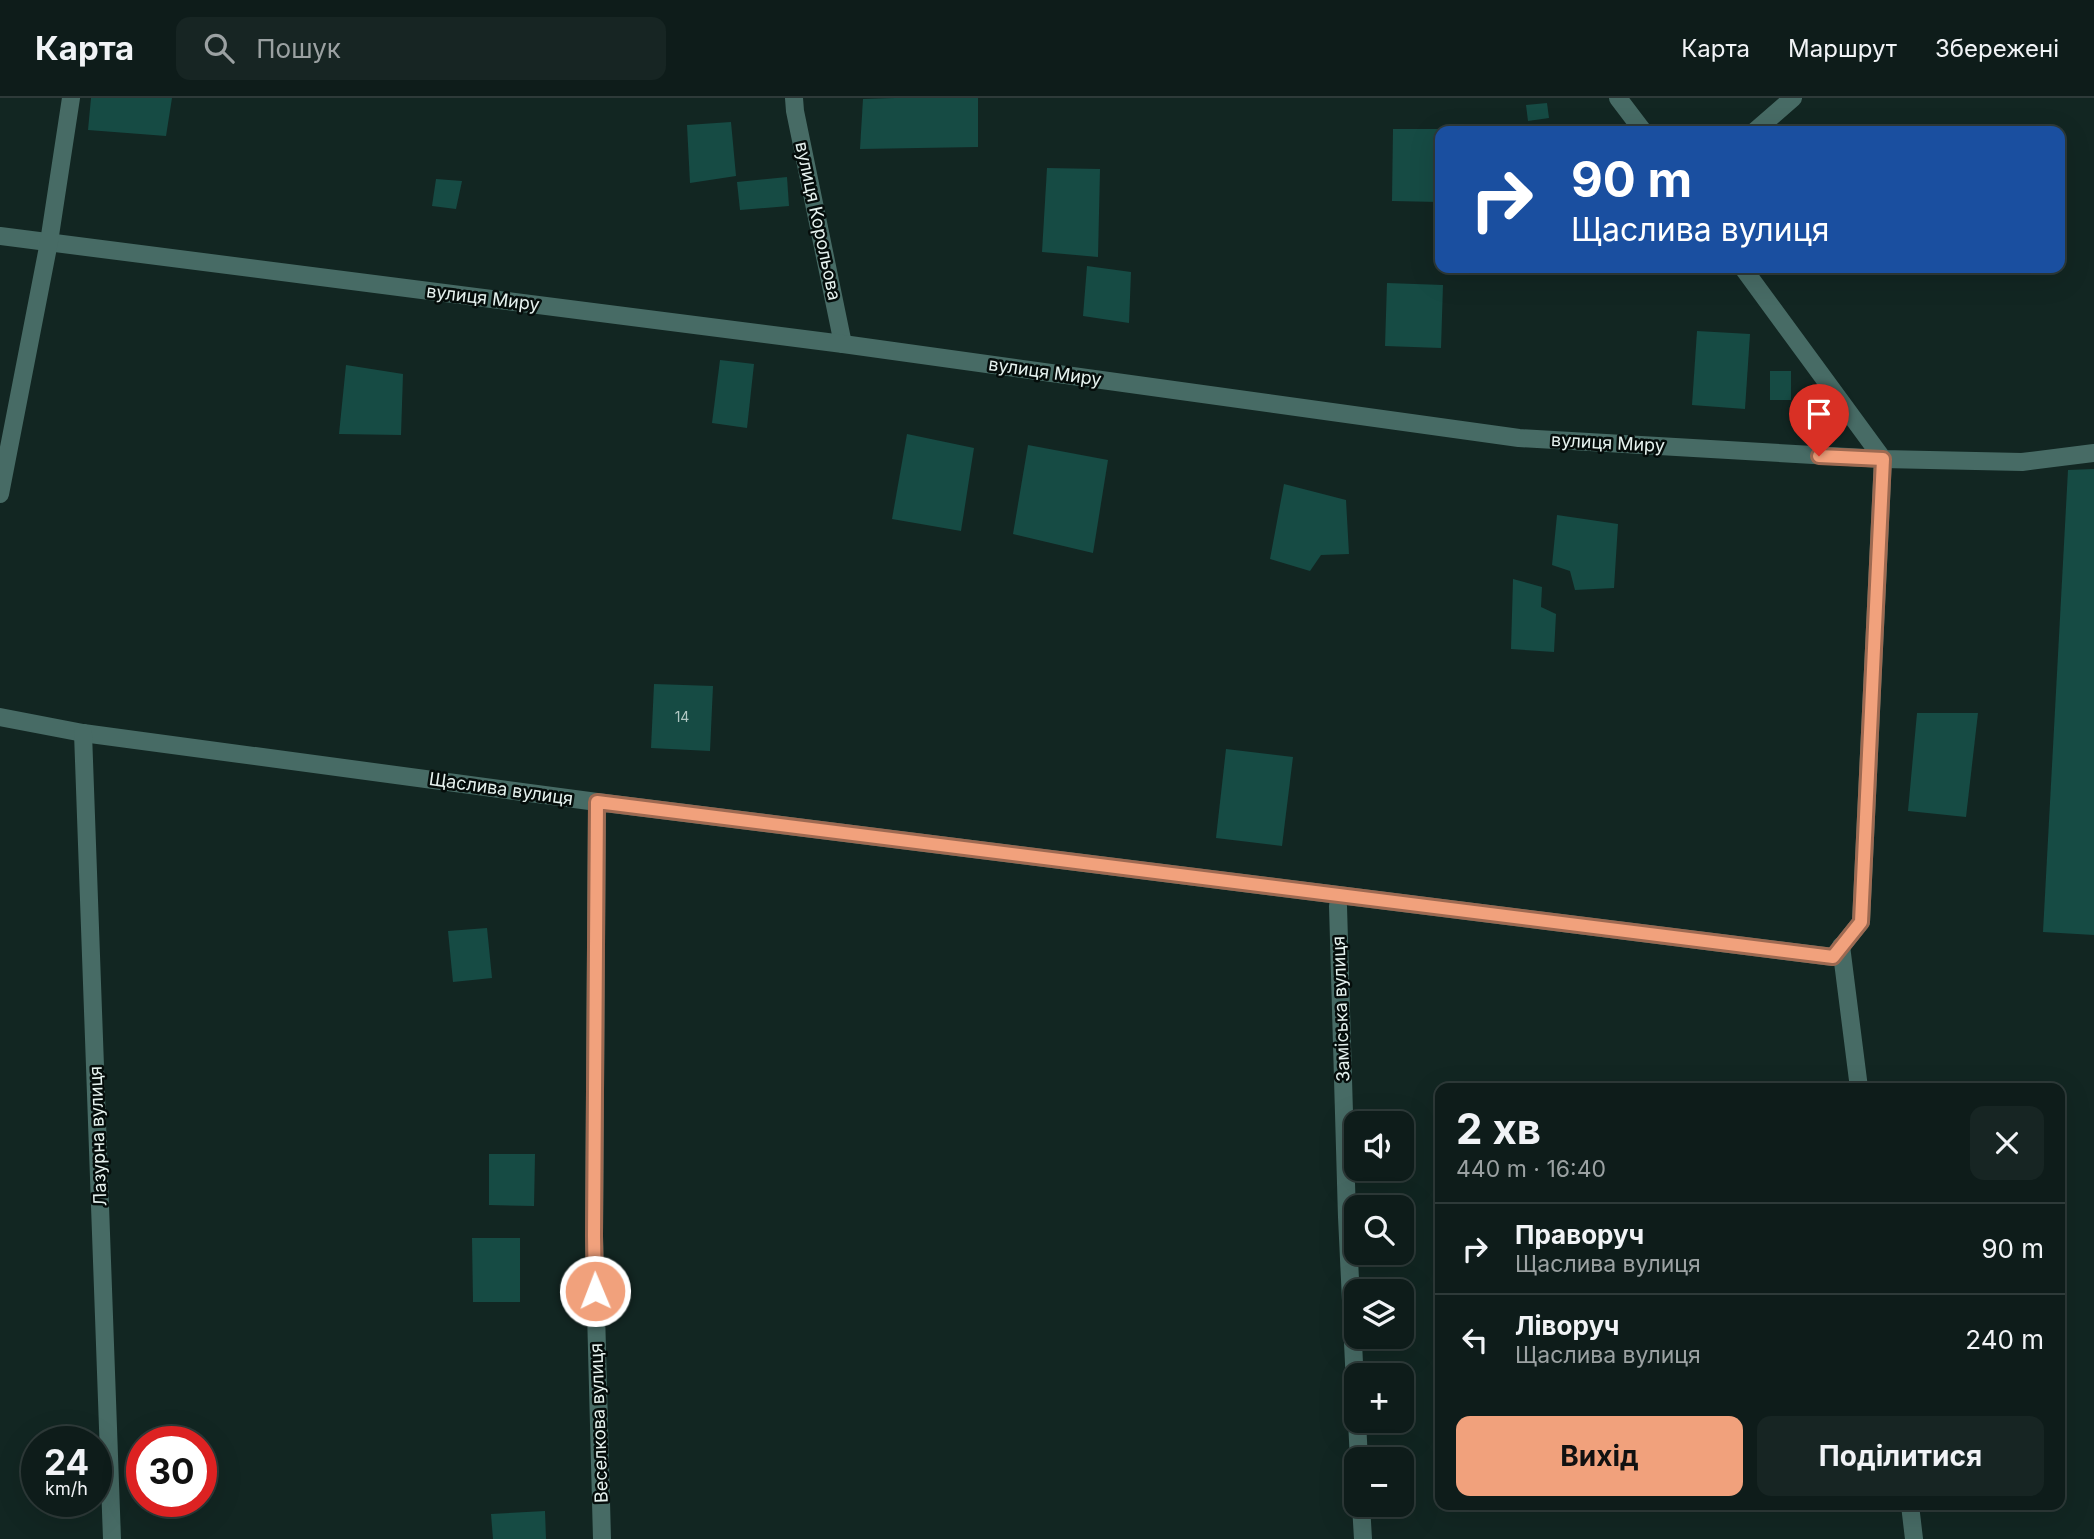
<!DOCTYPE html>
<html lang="uk">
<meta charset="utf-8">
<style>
:root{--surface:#0e1c1a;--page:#172523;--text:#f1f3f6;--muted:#9ba1a2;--line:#2e3a39;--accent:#f1a17c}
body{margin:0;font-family:Inter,sans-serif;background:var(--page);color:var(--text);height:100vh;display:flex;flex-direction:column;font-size:26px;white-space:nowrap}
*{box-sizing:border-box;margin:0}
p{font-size:23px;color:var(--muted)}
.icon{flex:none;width:38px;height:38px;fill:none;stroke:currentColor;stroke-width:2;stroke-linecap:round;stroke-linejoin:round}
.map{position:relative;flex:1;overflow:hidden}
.sheet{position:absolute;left:1435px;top:985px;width:630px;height:427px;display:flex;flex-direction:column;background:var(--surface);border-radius:14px;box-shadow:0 7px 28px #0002,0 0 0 2px var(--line)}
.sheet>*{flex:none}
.top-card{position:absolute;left:1435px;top:28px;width:630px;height:147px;border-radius:14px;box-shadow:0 7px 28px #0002,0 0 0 2px var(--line);background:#1a4fa0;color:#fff;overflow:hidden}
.fabs{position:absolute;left:1344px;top:1013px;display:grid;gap:14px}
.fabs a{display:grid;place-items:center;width:70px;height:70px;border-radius:14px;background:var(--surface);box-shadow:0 7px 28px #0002,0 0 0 2px var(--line);font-size:35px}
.speed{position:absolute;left:21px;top:1328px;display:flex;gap:14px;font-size:35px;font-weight:700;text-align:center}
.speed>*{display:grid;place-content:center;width:91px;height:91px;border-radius:50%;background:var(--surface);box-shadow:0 7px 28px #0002,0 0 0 2px var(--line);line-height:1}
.speed small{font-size:18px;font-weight:400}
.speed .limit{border:10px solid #d22;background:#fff;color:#111}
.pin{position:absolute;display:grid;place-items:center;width:60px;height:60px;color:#fff;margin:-72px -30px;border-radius:50% 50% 50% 0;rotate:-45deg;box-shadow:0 0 7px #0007}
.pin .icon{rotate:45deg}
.me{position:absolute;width:77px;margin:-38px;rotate:359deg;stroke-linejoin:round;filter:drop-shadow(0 0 5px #0008)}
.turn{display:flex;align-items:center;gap:24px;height:147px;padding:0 21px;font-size:32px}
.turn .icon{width:91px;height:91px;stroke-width:2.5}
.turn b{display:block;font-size:49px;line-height:60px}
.round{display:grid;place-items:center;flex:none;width:74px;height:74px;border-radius:14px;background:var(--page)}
.headline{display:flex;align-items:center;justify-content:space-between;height:119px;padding:0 21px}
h1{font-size:42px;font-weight:700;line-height:52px}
.button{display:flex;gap:14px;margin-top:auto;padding:14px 21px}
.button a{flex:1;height:80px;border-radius:14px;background:var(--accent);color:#111;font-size:28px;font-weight:700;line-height:80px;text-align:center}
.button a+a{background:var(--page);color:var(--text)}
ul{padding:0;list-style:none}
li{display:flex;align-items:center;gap:21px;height:91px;padding:0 21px;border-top:2px solid var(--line)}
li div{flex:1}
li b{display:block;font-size:26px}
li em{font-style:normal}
header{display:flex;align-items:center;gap:42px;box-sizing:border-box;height:98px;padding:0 35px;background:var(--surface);border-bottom:2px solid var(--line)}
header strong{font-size:33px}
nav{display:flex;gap:38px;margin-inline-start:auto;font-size:24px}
.search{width:490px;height:63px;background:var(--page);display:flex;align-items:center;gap:18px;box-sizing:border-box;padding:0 24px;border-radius:14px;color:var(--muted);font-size:26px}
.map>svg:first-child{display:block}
.building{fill:#164b44}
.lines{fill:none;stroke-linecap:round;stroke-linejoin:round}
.minor{stroke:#476b65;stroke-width:18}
.route-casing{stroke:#9d6951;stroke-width:18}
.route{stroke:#f1a17c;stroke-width:12}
.labels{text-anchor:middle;stroke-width:5;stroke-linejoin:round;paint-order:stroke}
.number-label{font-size:14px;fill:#b2c8c4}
.street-label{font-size:18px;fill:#e6f2ef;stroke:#050d0b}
</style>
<header>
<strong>Карта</strong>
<div class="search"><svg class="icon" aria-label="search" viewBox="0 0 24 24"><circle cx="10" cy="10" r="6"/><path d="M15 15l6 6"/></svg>Пошук</div>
<nav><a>Карта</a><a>Маршрут</a><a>Збережені</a></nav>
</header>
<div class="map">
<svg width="2094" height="1441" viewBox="0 0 2094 1441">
<rect width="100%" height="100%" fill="#122622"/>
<!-- building -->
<g class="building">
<path d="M91 0H172L166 38 88 32Z"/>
<path d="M894 0H978V49L860 51 863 1Z"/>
<path d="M1547 5 1549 20 1528 23 1526 7Z"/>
<path d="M731 24 736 78 690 85 687 27Z"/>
<path d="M1393 31H1440L1439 104 1392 103Z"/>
<path d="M1047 70 1100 71 1098 159 1042 154Z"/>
<path d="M787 79 789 108 740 112 737 84Z"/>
<path d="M436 81 462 83 456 111 432 108Z"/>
<path d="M1087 168 1131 174 1129 225 1083 218Z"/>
<path d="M1387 185 1443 187 1441 250 1385 248Z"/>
<path d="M1697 233 1750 236 1745 311 1692 307Z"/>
<path d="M720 262 754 266 747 330 712 325Z"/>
<path d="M346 267 403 276 401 337 339 336Z"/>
<rect x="1770" y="273" width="21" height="29"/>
<path d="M907 336 974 350 961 433 892 421Z"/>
<path d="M1028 347 1108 362 1093 455 1013 436Z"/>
<path d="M2094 371V837L2043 834 2068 372Z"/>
<path d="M1284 386 1346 402 1349 456 1321 457 1310 473 1270 461Z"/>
<path d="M1557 417 1618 426 1614 490 1575 492 1570 473 1552 467Z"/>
<path d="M1513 481 1542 489 1541 509 1556 516 1554 554 1511 551Z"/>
<path d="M654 586 713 588 710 653 651 650Z"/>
<path d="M1917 615H1978L1966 719 1908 713Z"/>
<path d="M1226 651 1293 659 1282 748 1216 740Z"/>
<path d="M487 830 492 880 453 884 448 833Z"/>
<path d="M489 1056H535L534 1108 489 1107Z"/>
<path d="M472 1140H520V1204H473Z"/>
<path d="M545 1413 546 1441H493L491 1416Z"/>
</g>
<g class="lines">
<!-- minor -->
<g class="minor">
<path d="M794 0 795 13 843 246"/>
<path d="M1618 0 1643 33"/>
<path d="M1755 33 1793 0"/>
<path d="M0 138 843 246 1519 340 1883 361 2022 364 2094 355"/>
<path d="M0 396 49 144 71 0"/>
<path d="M0 619 83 635 597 704 1833 859 1861 824 1883 361 1743 170"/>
<path d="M83 635 112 1441"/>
<path d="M597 704 594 1138 602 1441"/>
<path d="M1338 808 1347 1119 1356 1307"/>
<path d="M1841 848 1859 990"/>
<path d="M1357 1323 1359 1362"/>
<path d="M1361 1407 1363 1441"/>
<path d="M1910 1407 1914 1441"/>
</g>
</g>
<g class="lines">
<defs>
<path id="route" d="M595 1193 594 1138 597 704 1833 859 1861 824 1883 361 1819 358"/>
</defs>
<!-- route casing -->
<use href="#route" class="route-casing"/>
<!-- route -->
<use href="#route" class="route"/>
</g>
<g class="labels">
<!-- number labels -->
<g class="number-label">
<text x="682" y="624">14</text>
</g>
<!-- street labels -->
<g class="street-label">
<text transform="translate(818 123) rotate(78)" y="6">вулиця Корольова</text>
<text transform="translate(483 200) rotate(7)" y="6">вулиця Миру</text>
<text transform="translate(1045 274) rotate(8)" y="6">вулиця Миру</text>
<text transform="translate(1608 345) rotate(3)" y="6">вулиця Миру</text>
<text transform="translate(501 691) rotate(8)" y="6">Щаслива вулиця</text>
<text transform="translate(1341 911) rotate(-92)" y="6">Заміська вулиця</text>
<text transform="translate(98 1038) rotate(-92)" y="6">Лазурна вулиця</text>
<text transform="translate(599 1325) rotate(-92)" y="6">Веселкова вулиця</text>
</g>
</g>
</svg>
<div class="fabs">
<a><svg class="icon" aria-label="sound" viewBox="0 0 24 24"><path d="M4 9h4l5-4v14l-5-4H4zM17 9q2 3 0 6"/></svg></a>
<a><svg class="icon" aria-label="search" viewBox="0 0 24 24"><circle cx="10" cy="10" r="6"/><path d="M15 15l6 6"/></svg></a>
<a><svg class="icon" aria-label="layers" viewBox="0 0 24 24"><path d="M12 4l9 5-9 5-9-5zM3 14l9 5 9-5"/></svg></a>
<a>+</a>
<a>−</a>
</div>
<div class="speed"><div>24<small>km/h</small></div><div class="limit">30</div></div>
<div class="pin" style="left:1819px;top:358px;background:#d93025"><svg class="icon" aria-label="arrive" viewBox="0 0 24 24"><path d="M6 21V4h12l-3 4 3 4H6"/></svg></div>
<svg class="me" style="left:595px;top:1193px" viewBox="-20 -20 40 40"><circle r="17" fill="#f1a17c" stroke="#fff" stroke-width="3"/><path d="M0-11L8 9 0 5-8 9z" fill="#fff"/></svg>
<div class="top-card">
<div class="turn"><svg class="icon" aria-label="right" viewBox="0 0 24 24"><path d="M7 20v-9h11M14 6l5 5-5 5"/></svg><div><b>90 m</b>Щаслива вулиця</div></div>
</div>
<section class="sheet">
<div class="headline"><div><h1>2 хв</h1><p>440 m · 16:40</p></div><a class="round"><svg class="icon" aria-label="close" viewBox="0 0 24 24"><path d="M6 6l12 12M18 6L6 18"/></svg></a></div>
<ul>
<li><svg class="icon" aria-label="right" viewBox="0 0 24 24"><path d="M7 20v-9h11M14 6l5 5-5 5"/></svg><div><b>Праворуч</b><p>Щаслива вулиця</p></div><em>90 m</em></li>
<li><svg class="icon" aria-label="left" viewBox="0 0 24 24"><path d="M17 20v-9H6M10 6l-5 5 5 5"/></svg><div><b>Ліворуч</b><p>Щаслива вулиця</p></div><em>240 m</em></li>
</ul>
<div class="button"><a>Вихід</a><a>Поділитися</a></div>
</section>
</div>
